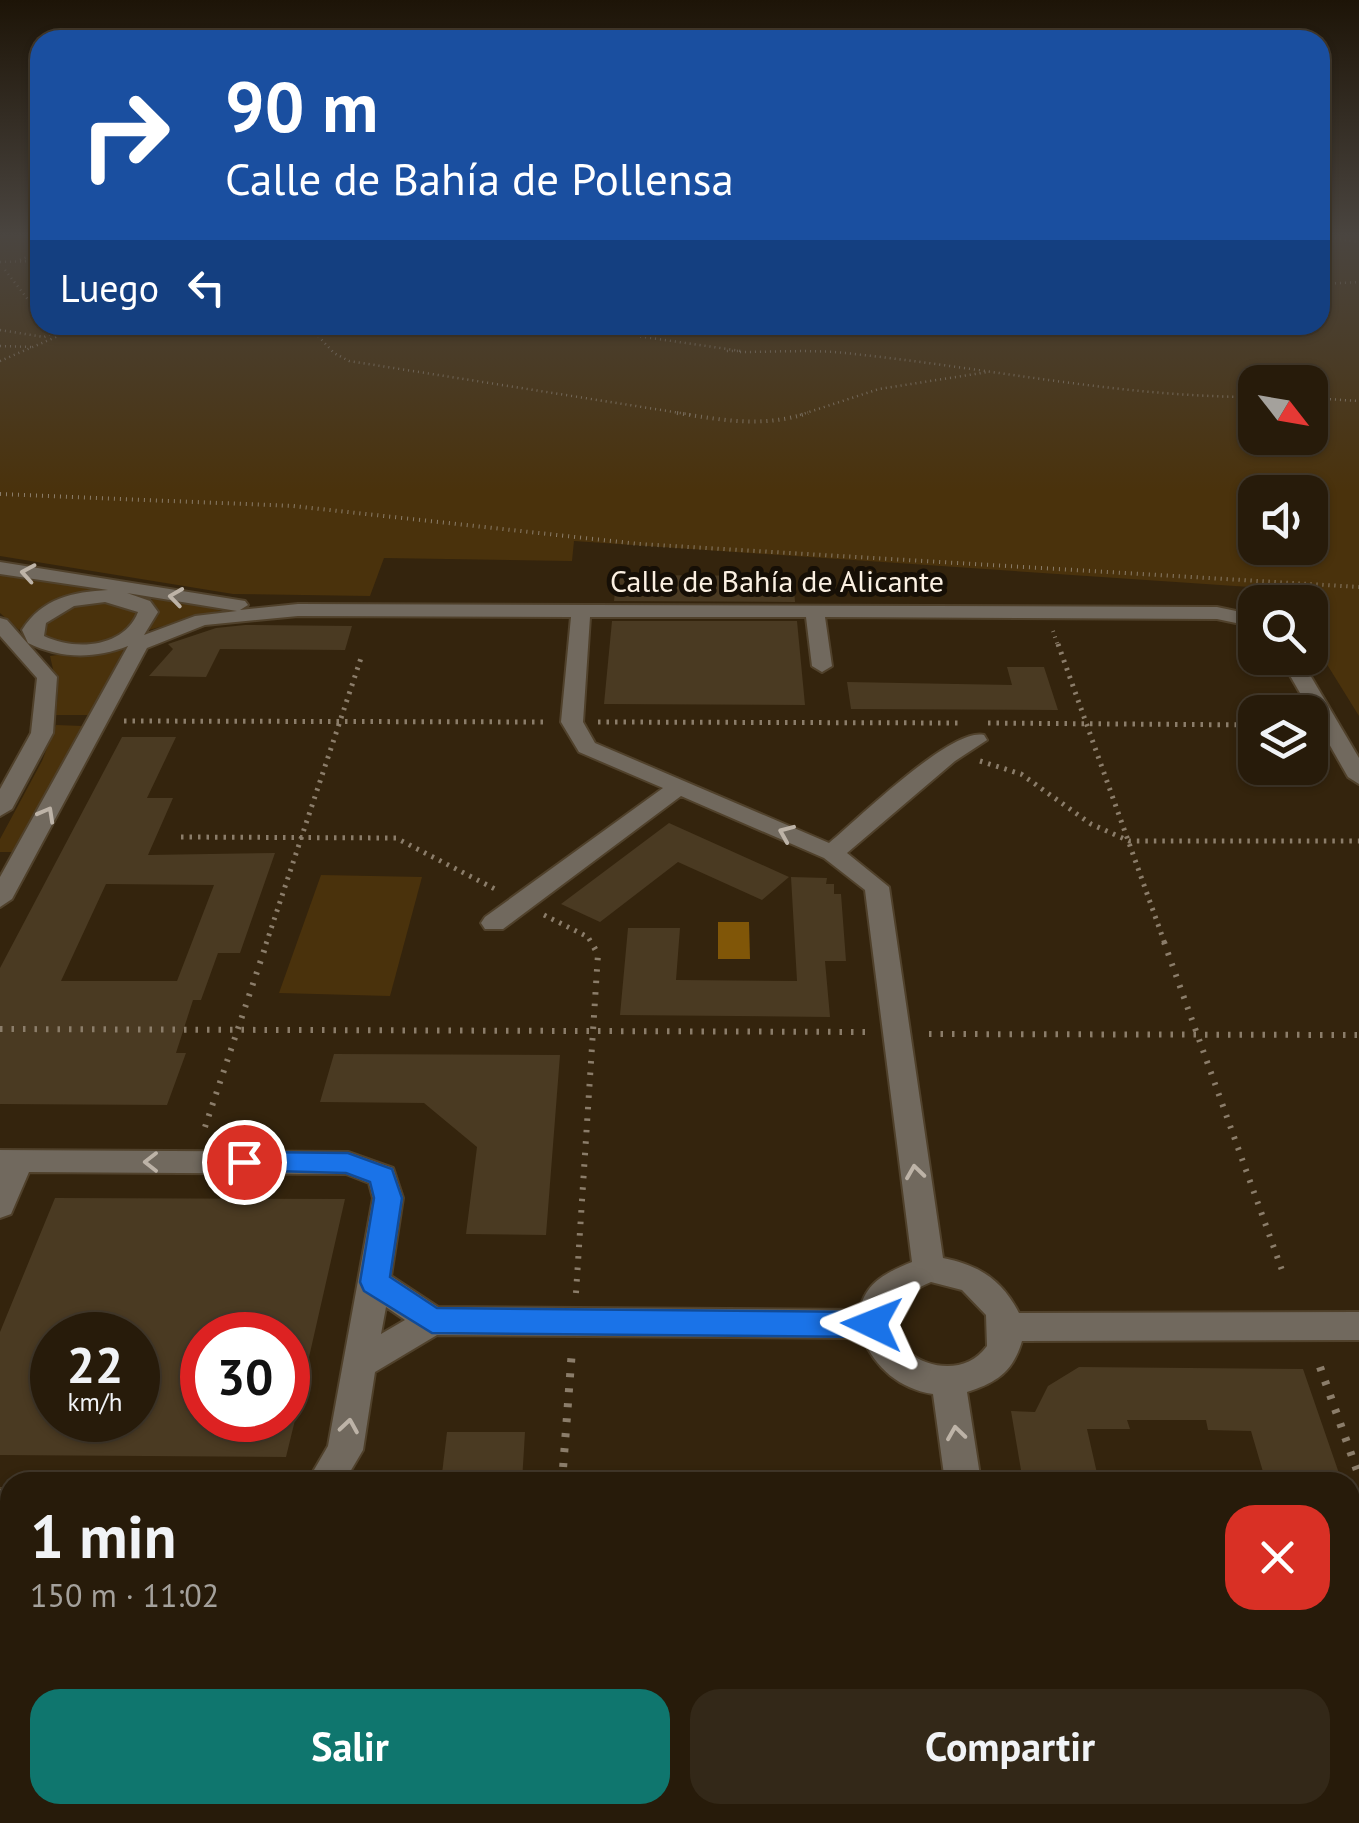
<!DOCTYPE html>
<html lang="es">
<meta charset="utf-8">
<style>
:root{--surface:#271b0a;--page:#332818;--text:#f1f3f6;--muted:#a4a19c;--line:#43392b;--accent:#0f766e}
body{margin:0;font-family:"PT Sans",sans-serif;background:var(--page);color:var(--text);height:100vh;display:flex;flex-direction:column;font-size:38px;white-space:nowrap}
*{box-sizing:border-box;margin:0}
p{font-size:32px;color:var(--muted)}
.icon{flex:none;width:55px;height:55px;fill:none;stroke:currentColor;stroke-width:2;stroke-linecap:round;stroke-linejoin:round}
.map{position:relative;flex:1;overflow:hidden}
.sheet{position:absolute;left:0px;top:1472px;width:1360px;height:352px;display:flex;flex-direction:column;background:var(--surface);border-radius:30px 30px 0 0;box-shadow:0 2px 8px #0004,0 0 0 2px var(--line)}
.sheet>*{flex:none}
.top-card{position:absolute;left:30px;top:30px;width:1300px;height:305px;border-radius:30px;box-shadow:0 2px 8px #0004,0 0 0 2px var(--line);background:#1a4fa0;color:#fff;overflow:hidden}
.needle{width:65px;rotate:121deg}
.buttons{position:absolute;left:1238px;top:365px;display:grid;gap:20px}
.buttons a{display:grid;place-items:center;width:90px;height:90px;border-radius:20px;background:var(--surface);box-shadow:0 2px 8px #0004,0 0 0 2px var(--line);font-size:50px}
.speed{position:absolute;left:30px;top:1312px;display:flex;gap:20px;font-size:50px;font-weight:700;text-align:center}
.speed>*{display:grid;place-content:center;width:130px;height:130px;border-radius:50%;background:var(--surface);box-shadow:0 2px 8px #0004,0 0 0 2px var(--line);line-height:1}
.speed small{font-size:25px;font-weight:400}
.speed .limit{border:15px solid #d22;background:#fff;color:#111}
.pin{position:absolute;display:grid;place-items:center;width:85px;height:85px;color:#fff;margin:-42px;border:5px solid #fff;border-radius:50%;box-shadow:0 2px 10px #0007}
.me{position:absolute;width:110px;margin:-55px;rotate:272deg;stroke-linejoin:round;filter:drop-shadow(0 0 8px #0008)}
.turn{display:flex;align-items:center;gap:35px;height:210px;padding:0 30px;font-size:45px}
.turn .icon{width:130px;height:130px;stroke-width:2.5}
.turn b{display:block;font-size:70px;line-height:85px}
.then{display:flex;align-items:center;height:95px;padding:0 30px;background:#0003;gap:20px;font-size:38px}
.round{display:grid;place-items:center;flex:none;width:105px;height:105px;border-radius:30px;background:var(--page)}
.summary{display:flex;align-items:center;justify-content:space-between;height:170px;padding:0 30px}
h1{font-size:60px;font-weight:600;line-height:75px}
.button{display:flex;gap:20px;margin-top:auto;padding:20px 30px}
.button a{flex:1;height:115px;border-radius:30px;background:var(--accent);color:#fff;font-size:40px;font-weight:600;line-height:115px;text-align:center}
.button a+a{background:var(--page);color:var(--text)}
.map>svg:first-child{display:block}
.green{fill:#4a320c;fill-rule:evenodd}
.water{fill:#805608}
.building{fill:#4a3a22;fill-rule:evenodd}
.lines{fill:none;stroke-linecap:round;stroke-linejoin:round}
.minor-casing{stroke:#50412b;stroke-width:4}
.path-far4{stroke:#8b7d6a;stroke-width:2.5;stroke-dasharray:1 4;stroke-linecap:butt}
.path-far3{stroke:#8b7d6a;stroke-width:4;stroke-dasharray:1 5;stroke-linecap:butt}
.path-far2{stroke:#8b7d6a;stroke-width:5;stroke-dasharray:2.5 6;stroke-linecap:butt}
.path-far1{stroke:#8b7d6a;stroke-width:6;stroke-dasharray:2.5 9;stroke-linecap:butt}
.path{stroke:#8b7d6a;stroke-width:8;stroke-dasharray:4 11;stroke-linecap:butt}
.minor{fill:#71695e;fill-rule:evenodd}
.oneway{stroke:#bdb3a7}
.route{fill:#1a73e8;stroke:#114b97;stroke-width:2.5}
.labels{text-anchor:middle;stroke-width:10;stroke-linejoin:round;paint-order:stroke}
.far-street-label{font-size:30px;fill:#fbf0e2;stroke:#160f06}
</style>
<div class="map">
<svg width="1359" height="1823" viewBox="0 0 1359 1823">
<rect width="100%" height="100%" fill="#34240d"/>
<!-- green -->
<g class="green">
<path d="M0 235H40V325H1320V235H1359V716L1310 637V602H1302L1307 591 574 541 572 561 384 558 370 596 233 594 0 556ZM1255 382H1310V438H1255ZM1255 492H1310V548H1255Z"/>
<path d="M0 571 104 590V592L19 630 0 613Z"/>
<path d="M98 599 138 610 135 627C102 645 77 650 42 637L40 626 60 609Z"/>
<path d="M153 599 226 607V609L149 630 148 602Z"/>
<path d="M121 646 124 649 89 715H56L58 691 50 656Z"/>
<path d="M56 725 82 726 13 852H0V839L42 761Z"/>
<path d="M321 875 422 877 390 996 279 993Z"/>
<path d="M0 1752H10V1815H970L971 1823H0Z"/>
<path d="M1350 1779 1359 1780V1823H1049L1047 1815H1350Z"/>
</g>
<!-- water -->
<path class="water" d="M718 922H749L750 959H718Z"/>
<!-- building -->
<g class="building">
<path d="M617 575 793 576 795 602 614 601Z"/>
<path d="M612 621H797L805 705 604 704Z"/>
<path d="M245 625 352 626 345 650 220 649 206 677 149 676 173 649 168 644 216 628Z"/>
<path d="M1007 667H1044L1058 710 851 709 847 682 1012 685Z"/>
<path d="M122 737H176L147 798H173L148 855 275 853 240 953H218L201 1000H193L176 1053H186L167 1105 0 1104V968ZM106 884 214 885 177 981H61Z"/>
<path d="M669 823 789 877 762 900 678 862 600 922 561 904Z"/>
<path d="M791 877 827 878 826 884H834V894H841L846 961H825L830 1017 620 1015 628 928H680L676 980 797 981Z"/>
<path d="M334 1054 560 1055 546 1235 466 1234 477 1147 424 1103 320 1102Z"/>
<path d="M55 1198 345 1199 297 1410 288 1409V1335H202V1420H295L286 1457 0 1455V1332ZM52 1335H138V1420H52Z"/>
<path d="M1079 1367 1303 1369 1342 1482H1266L1251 1431 1208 1430 1206 1420H1127L1130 1429H1087L1099 1482H1023L1011 1411 1035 1412 1048 1386Z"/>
<path d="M447 1432H525L522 1482H441Z"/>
</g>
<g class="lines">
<defs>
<g id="minor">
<path d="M0 562 245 601 248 605 240 610 298 604 1217 607 1255 615V627L1217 619 825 617 832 666 822 672 812 666 806 617H590L583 722 595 743 829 843C857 820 951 727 984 735L987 740 955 761 847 853 889 887 943 1258C979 1265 1002 1280 1019 1313L1359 1312V1340L1022 1341C1013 1372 996 1383 967 1392L981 1482H945L933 1394C900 1389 875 1368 863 1338L437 1335 375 1372 363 1450 344 1482H307L328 1446 373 1198 369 1183 346 1174 29 1172 11 1214 0 1218V1150L348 1152 393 1168 403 1198 391 1276 438 1307 860 1310C865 1282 888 1272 912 1262L865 890 824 858 681 796 503 929H485L481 923 485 917 663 788 579 752 561 722 571 617 298 616 205 625 147 648 12 899 0 907V877L128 646C95 659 60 659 28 643L22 630C42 598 73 592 108 590L0 574ZM127 593 237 611 195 616 144 635 158 612 150 601ZM105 602 138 612C124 648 75 651 44 636L46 623 74 606ZM931 1282 962 1290 986 1315 987 1346C945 1404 834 1322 931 1282ZM386 1307 405 1320 381 1334Z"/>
<path d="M0 618 7 620 57 677 53 733 12 809 0 816V789L31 733 37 678 0 636Z"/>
<path d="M1280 658H1300L1359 758V784L1348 777Z"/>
<rect x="0" y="1489" width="10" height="34"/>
<path d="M989 1815H1031L1032 1823H990Z"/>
</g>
</defs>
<!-- minor casing -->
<use href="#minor" class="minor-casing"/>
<!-- path-far4 -->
<g class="path-far4">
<path d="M1320 236 1359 242"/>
<path d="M20 260 40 252"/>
<path d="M0 262 40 261"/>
<path d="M5 270 40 315"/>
<path d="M1320 284 1359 282"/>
<path d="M308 325 334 353 349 361 693 415"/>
<path d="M561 325 741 351H726"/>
<path d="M0 330 44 337 68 325"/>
<path d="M0 346 32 347"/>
<path d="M740 352C778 352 817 349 854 354 988 368 1120 397 1255 397"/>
<path d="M0 361 84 325"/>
<path d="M1310 398 1359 401"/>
<path d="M800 415 879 389 988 372"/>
</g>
<!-- path-far3 -->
<g class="path-far3">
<path d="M677 413C723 420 762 428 808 413"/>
<path d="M0 494 293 506 639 544 1359 587"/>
<path d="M1053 631 1058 646"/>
</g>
<!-- path-far2 -->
<g class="path-far2">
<path d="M1058 644 1165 944"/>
<path d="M124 721 548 722"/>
<path d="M598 722 962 723"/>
<path d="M988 723 1255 725"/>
<path d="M980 761 1021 774 1091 824 1129 841H1359"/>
<path d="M181 837 396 838 495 889"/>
<path d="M544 915 588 937 592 944"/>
<path d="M266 944 361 658"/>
</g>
<!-- path-far1 -->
<g class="path-far1">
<path d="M1164 942 1283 1273"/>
<path d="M0 1029 871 1032"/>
<path d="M929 1034 1359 1035"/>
<path d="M205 1127 267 942"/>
<path d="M576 1293 598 954 591 942"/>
</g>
<!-- path -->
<g class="path">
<path d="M1320 1367 1359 1476"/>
<path d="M225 1482 227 1475"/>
<path d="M562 1482 572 1350"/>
<path d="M0 1752H10"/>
<path d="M1350 1759H1359"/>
<path d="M538 1815V1823"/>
<path d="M288 1823 290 1815"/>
</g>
<!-- minor -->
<use href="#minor" class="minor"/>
</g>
<!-- one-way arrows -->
<defs><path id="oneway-chevron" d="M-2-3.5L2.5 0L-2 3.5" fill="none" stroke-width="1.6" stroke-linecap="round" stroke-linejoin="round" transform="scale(2.5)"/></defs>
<g class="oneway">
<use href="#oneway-chevron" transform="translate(28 573) rotate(-170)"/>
<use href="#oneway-chevron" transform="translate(176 597) rotate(-172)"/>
<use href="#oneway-chevron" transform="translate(47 814) rotate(-61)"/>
<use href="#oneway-chevron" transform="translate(786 833) rotate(-157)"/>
<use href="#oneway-chevron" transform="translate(151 1162) rotate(-180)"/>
<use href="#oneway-chevron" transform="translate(915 1172) rotate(-98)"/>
<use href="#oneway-chevron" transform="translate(349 1426) rotate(-81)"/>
<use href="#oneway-chevron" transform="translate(956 1433) rotate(-98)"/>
</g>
<!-- sky -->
<linearGradient id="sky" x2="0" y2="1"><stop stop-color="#1d1407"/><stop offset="0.48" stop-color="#4a4540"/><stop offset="1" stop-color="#4a4540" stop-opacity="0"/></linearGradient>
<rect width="1359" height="490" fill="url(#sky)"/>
<!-- route -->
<path class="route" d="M244 1152 348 1153 392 1169 402 1198 390 1277 437 1308 872 1312 883 1316 887 1324 883 1333 872 1337 432 1333 364 1291 360 1282 374 1198 370 1182 346 1173 235 1170 231 1162Z"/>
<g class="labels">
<!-- far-street labels -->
<g class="far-street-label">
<text x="777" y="592">Calle de Bahía de Alicante</text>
</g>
</g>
</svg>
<div class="buttons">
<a><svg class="needle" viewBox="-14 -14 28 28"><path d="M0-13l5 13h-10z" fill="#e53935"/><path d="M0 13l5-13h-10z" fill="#a4a19c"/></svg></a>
<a><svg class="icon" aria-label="sound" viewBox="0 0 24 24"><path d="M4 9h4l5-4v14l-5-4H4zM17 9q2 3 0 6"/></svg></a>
<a><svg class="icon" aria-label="search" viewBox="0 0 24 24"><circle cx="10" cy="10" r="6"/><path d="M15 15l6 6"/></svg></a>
<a><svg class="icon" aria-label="layers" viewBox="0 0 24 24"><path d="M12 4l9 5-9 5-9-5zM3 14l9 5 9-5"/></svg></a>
</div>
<div class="speed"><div>22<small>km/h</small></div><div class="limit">30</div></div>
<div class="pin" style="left:244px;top:1162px;background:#d93025"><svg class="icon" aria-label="arrive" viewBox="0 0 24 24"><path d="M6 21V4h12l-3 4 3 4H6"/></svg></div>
<svg class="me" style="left:872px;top:1324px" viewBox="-20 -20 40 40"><path d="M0-17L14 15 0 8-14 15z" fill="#1a73e8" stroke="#fff" stroke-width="4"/></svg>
<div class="top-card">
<div class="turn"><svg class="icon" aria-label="right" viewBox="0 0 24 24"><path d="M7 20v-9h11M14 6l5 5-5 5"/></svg><div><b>90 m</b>Calle de Bahía de Pollensa</div></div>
<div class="then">Luego<svg class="icon" aria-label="left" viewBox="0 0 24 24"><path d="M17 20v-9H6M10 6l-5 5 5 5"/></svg></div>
</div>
<section class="sheet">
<div class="summary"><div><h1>1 min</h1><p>150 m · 11:02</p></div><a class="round" style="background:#d93025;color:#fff"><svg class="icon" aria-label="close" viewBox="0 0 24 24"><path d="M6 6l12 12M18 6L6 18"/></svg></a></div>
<div class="button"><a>Salir</a><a>Compartir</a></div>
</section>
</div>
